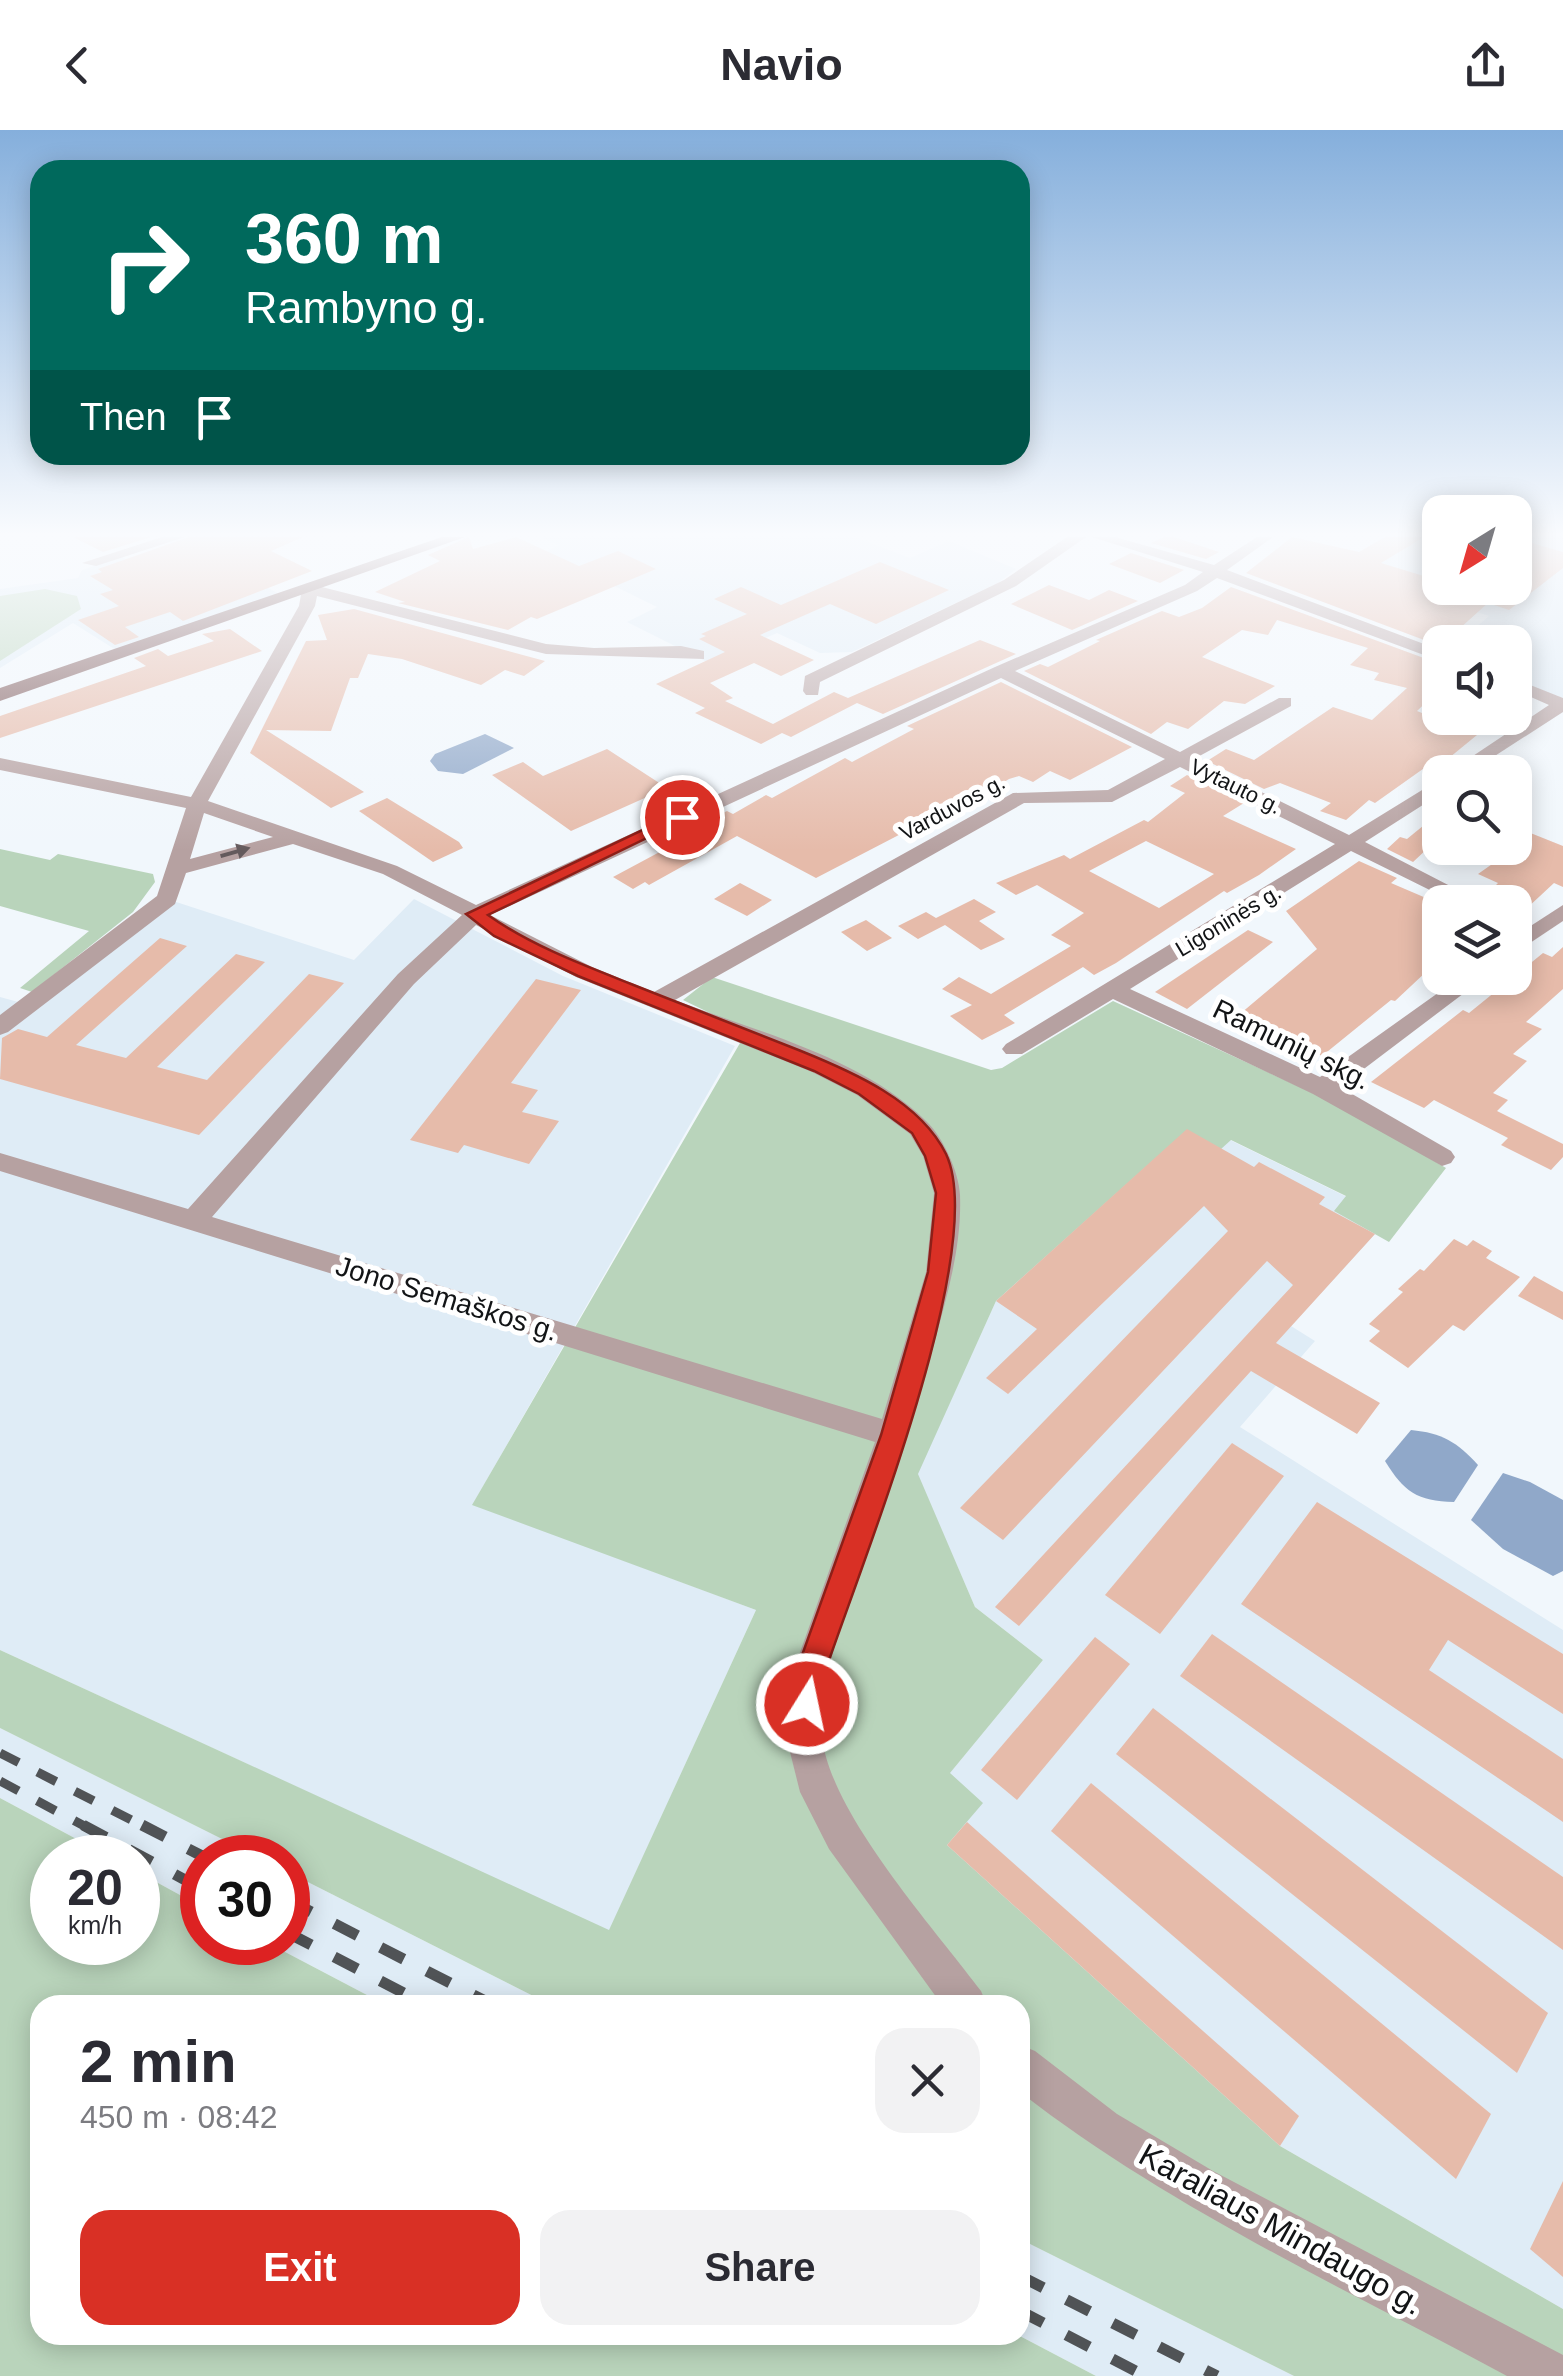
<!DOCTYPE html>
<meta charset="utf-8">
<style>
:root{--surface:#fff;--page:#f2f2f3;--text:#2b2b33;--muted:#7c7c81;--accent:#d93025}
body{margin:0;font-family:Arial,sans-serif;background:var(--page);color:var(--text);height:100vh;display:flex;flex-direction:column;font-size:38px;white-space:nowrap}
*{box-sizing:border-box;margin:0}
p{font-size:32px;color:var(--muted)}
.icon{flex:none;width:55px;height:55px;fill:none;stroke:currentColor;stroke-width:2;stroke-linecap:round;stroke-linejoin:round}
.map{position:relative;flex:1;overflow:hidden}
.drawer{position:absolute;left:30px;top:1865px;width:1000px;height:350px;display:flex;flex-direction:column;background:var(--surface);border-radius:30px;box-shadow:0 5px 25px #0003}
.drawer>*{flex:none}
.top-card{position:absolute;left:30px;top:30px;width:1000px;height:305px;border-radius:30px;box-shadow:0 5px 25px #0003;background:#00695c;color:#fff;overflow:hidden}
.needle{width:65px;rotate:217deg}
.controls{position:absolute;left:1422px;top:365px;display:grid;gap:20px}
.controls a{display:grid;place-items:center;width:110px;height:110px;border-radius:20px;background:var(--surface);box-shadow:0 5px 25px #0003;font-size:50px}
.speed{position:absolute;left:30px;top:1705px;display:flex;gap:20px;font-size:50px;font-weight:700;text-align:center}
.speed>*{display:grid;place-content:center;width:130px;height:130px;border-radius:50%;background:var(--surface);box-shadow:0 5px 25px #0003;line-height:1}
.speed small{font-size:25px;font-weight:400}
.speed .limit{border:15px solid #d22;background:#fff;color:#111}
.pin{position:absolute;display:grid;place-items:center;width:85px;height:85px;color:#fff;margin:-42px;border:5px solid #fff;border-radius:50%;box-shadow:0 2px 10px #0007}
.me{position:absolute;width:110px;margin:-55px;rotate:10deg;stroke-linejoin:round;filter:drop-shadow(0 0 8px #0008)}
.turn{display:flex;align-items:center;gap:35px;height:210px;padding:0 50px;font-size:45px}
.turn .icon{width:130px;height:130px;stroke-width:2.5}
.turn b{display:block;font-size:70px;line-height:85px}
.then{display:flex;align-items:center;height:95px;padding:0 50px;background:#0003;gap:20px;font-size:38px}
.round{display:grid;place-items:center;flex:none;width:105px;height:105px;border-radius:30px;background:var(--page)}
.overview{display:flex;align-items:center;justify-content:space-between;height:170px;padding:0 50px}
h1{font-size:60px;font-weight:600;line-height:75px}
.action{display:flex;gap:20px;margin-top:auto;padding:20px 50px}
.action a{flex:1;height:115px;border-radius:30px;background:var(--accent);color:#fff;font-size:40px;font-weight:600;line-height:115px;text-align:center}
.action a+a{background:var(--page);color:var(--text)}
header{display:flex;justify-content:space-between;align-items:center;height:130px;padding:0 50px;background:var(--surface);font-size:45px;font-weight:600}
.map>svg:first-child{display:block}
.built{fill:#dfecf6}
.green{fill:#b9d4bb}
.water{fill:#90a8c9}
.building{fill:#e6bbaa;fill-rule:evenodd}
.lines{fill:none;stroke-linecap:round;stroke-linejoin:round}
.minor{fill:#b6a1a1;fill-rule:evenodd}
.primary{fill:#7e5a5b;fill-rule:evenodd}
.rail-far1{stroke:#505356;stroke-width:9;stroke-dasharray:21 21;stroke-linecap:butt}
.rail{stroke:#505356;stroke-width:11;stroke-dasharray:26 26;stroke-linecap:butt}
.oneway{fill:#645a5c}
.route{fill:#d93025;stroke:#8d1f18;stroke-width:2.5}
.labels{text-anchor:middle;stroke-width:10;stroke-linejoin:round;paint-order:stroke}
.far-street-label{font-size:22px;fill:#121416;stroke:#fff}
.street-label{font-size:28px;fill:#121416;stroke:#fff}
.near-street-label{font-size:32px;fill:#121416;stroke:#fff}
</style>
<header><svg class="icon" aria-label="back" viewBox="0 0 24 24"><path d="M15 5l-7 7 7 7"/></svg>Navio<svg class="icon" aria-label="share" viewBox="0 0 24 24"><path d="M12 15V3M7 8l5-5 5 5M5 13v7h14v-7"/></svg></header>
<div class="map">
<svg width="1563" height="2246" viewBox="0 0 1563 2246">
<rect width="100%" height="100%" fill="#f1f7fc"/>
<!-- built -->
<g class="built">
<path d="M540 407H855L910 428 949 411 1016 439 998 453 852 522 820 523 777 503 709 533 627 492 657 477 545 422 559 415Z"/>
<path d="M1404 407 1440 410V458H1515V407H1563V568L1515 550V512H1459L1489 486 1429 466 1375 437 1416 410Z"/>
<path d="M122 427 154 447 252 449 279 464 116 520 73 493 0 538V459L78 448 82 440Z"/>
<path d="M167 769 354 830 414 769 563 846 735 916 473 1374 756 1480 609 1801 0 1520V867L29 875Z"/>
<path d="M1187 999 1221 1018 1230 1010 1347 1067 1335 1081 1375 1104 1291 1196 1315 1211 1240 1297 1563 1500V2179L1280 2016 947 1715 949 1644 1043 1530 975 1477 917 1344 996 1171Z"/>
<path d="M0 1598 258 1727 202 1728V1777L138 1742V1728L110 1727 0 1668Z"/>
<path d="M288 1742 551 1875H386L268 1813 288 1812Z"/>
<path d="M1020 2109 1294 2246H1096L1018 2205Z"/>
</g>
<!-- green -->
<g class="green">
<path d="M45 459 77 466 81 479 0 531V466Z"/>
<path d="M0 719 50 730 58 724 153 744 155 752 133 782 32 862 20 858 89 801 0 776Z"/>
<path d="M712 847 991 940 1002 938 1113 871 1337 974 1446 1038 1389 1112 1334 1081 1346 1066 1231 1010 1221 1019 1187 1000 996 1171 918 1344 975 1477 1043 1530 950 1643 983 1673 947 1715 1280 2016 1563 2179V2246H1294L1020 2109V1875H551L288 1742V1728L258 1727 0 1598V1520L609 1800 756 1480 472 1375 747 901 683 870Z"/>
<path d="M0 1668 110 1727 52 1728V1812H138V1742L202 1777V1812L268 1813 386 1875H40V2205H1018L1096 2246H0Z"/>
</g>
<!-- water -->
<g class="water">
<path d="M485 604 514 618 463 644 438 641 430 631 435 624Z"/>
<path d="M1411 1300C1442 1303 1457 1312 1478 1335L1454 1372C1417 1371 1404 1362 1385 1331Z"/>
<path d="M1503 1343 1530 1352 1563 1370V1441L1553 1446 1503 1419 1471 1390Z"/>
</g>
<!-- building -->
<g class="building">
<path d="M73 407H151L103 422Z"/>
<path d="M189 407H303L271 421 312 441 183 491 170 482 125 497 139 507 115 515 78 490 119 476 100 464 113 460 90 446 102 442 98 439Z"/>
<path d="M469 407 473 419 516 407 579 436 618 421 656 439 537 489 531 487 508 500 398 473 405 472 375 462 440 431 428 425Z"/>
<path d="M1164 407H1174L1219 422 1206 429 1151 413Z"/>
<path d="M1292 407 1359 422 1385 407H1424L1381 433 1440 451V458H1515V408L1563 422V438L1509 480 1488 473 1440 516 1246 443Z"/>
<path d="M1131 423 1184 440 1160 453 1109 434Z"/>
<path d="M880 432 949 460 876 494 830 474 760 505 814 530 781 546 754 533 710 553 733 568 725 571 773 594 834 562 848 568 980 510 1016 524 883 584 857 573 791 607 782 603 761 614 695 583 705 578 656 554 725 522 699 509 706 506 701 504 747 484 714 469 741 457 781 475Z"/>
<path d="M1049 455 1089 470 1109 460 1138 471 1072 500 1011 474Z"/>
<path d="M1231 457 1440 534V559L1417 581 1477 605 1444 632 1437 629 1375 673 1369 670 1346 690 1320 681 1331 673 1280 653 1264 659 1207 631 1226 619 1254 630 1333 577 1372 590 1407 558 1374 550 1379 543 1350 535 1368 518 1277 490 1268 505 1242 500 1202 527 1275 556 1245 574 1224 571 1188 599 1167 592 1151 604 1024 541 1040 534 1048 537 1100 511 1096 510 1162 481 1179 487 1202 478Z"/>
<path d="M354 479 545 531 524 546 505 540 481 555 402 529 368 524 358 548H350L331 601 266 600 364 662 331 678 250 623 306 511 327 510 318 485Z"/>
<path d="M230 499 262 521 0 608V586L146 536 134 528 158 519 168 526 214 511 202 504Z"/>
<path d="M1001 552 1132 617 1070 650 1050 641 1033 652 1019 646 1009 649 977 669 972 667 816 748 737 706 649 755 645 752 633 759 613 747 710 695 705 692 727 681 733 684 766 665 772 668 845 628 852 632 914 599 907 596Z"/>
<path d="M607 619 667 658 571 701 492 645 523 632 543 646Z"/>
<path d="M1187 645 1244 673 1223 686 1296 719 1259 745 1227 763 1224 761 1116 833 1094 845 1083 837 1004 885 1015 893 982 910 950 886 972 875 942 859 959 847 991 864 1071 816 1051 805 1084 783 1037 755 1016 765 996 753 1064 725 1070 729 1144 690 1148 692 1185 663 1170 656ZM1146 711 1214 744 1159 778 1089 741Z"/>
<path d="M387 668 459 712 463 718 433 732 359 681Z"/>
<path d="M1440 682V723L1428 718 1413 732 1387 719 1400 707 1407 709Z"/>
<path d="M1528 702 1563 716V757L1554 753 1526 779 1486 765 1498 753 1478 744 1515 718Z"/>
<path d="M1359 731 1397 748 1391 753 1440 774V847L1427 841 1395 871 1391 870 1322 926 1304 917 1296 923 1234 889 1317 819 1286 781Z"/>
<path d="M740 753 772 770 747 786 714 769Z"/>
<path d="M974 769 996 782 979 791 1005 809 981 820 945 795 918 809 898 796 926 782 936 788Z"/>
<path d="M866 790 892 808 867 821 841 802Z"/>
<path d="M1248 800 1273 812 1187 879 1155 862Z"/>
<path d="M160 808 187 816 76 915 126 928 236 824 265 832 157 937 207 950 309 844 344 853 199 1005 0 949 2 908 18 899 47 907Z"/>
<path d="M1563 817V859L1526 892 1542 899 1513 924 1527 931 1493 963 1508 970 1497 981 1563 1014V1027L1551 1040 1501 1015 1508 1008 1434 970 1424 978 1371 952 1463 880 1469 883 1543 823 1552 827Z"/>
<path d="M536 849 581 860 511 953 538 960 522 982 559 991 529 1034 464 1015 458 1023 410 1010Z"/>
<path d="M1187 999 1254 1037 1259 1032 1325 1067 1319 1074 1375 1104 1276 1213 1380 1273 1357 1304 1251 1241 1019 1496 995 1477 1293 1155 1267 1131 1003 1410 960 1378 1228 1101 1204 1076 1008 1264 986 1248 1037 1199 996 1171Z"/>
<path d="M1454 1109 1467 1116 1473 1110 1492 1121 1486 1128 1520 1147 1464 1201 1453 1195 1408 1238 1369 1211 1380 1201 1369 1194 1403 1162 1398 1159 1420 1139 1424 1141Z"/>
<path d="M1534 1146 1563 1162V1190L1518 1166Z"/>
<path d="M1232 1313 1284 1346 1160 1504 1105 1465Z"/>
<path d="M1317 1372 1563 1524V1584L1448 1510 1429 1540 1563 1629V1692L1241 1474Z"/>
<path d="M1212 1504 1563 1747V1820L1180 1546Z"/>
<path d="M1095 1507 1130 1534 1017 1670 981 1640Z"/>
<path d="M1153 1578 1548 1883 1517 1943 1116 1624Z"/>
<path d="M1091 1653 1491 1984 1456 2049 1051 1701Z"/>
<path d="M967 1692 1299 1986 1280 2016 947 1715Z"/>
<path d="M1563 2051V2147L1530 2119Z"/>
</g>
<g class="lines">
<!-- minor -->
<g class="minor">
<path d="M162 407H185L96 436 82 433Z"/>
<path d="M1067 407H1086L1016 456 820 552 818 565H806L803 561 805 546 1004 450Z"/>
<path d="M1092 407H1115L1214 435 1257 407H1273L1227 440 1440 520V531L1217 448 1197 461 1015 541 1180 622 1279 568H1291V576L1194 629 1349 705 1440 649V664L1365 712 1481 772H1454L1351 721 1130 859 1320 947 1459 848H1484L1340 957 1451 1021 1455 1027 1451 1033 1442 1036 1313 964 1113 869 1022 924H1006L1002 919 1006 914 1335 714 1180 637 1112 672 1024 673 675 870C757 902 861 927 926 991 943 1007 959 1042 960 1065 962 1116 947 1166 934 1214 913 1287 890 1359 865 1431 847 1486 816 1547 822 1606 829 1682 934 1798 981 1861L987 1875H942L829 1719 800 1662 786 1606 793 1542 875 1312 0 1041V1023L188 1079 398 844 462 785 383 744 293 714 186 743 175 774 8 902 0 905V885L157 766 186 678 0 640V628L191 667 299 476 302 459 310 454 546 514 594 518 681 516 704 521V529L546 524 317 466 315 476 208 671 397 736 476 775 995 537 1185 455 1203 442ZM1001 548 1165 629 1108 660 1013 663 654 862 592 837 490 785ZM204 683 273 707 190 729ZM476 795 576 847 812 942 857 965 910 1004 923 1026 934 1063 926 1142 882 1289 212 1087 414 854Z"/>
<path d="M1515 549 1563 568V582L1470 642H1449L1549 575 1515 560Z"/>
<path d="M1563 775V791L1515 823V806Z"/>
<path d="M1020 1915 1035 1921 1117 1984 1213 2041 1563 2225V2246H1507C1342 2157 1168 2077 1020 1962Z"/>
</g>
<!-- primary -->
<path class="primary" d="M442 407H465L0 571V558Z"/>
<!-- rail-far1 -->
<g class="rail-far1">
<path d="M0 1623 147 1698"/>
<path d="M0 1651 88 1698"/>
</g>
<!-- rail -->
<g class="rail">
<path d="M83 1695 202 1759"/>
<path d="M142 1695 206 1728"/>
<path d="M288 1770 493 1875"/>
<path d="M288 1803 427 1875"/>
<path d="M1020 2146 1217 2246"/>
<path d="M1020 2181 1145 2246"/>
</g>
</g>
<!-- one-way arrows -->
<defs><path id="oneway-solid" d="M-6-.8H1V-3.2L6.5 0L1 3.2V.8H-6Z" transform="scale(2.5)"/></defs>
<use class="oneway" href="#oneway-solid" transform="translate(235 722) rotate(-16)"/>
<!-- sky -->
<linearGradient id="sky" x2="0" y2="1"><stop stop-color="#85afdc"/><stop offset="0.56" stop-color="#f9fbfe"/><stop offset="1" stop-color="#f9fbfe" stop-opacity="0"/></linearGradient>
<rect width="1563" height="721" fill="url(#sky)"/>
<!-- route -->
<path class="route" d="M676 684 690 687 488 785C530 815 583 835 631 854 688 876 744 899 801 921 853 942 920 971 946 1024 990 1117 860 1437 825 1542L817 1584 807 1588 797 1584 792 1574 796 1542 881 1305 928 1142 936 1063 925 1026 912 1003 859 964 814 941 578 846 494 806 466 784Z"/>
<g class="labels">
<!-- far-street labels -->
<g class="far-street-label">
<text transform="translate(1236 656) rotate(26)" y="8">Vytauto g.</text>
<text transform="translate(952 677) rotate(-28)" y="8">Varduvos g.</text>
<text transform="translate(1228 790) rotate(-31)" y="8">Ligoninės g.</text>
</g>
<!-- street labels -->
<g class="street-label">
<text transform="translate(1292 914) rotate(26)" y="10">Ramunių skg.</text>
<text transform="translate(447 1168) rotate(17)" y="10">Jono Semaškos g.</text>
</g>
<!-- near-street labels -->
<g class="near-street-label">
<text transform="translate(1281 2099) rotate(29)" y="11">Karaliaus Mindaugo g.</text>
</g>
</g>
</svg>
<div class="controls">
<a><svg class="needle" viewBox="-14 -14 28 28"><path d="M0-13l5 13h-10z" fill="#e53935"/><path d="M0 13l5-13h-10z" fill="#7c7c81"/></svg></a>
<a><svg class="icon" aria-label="sound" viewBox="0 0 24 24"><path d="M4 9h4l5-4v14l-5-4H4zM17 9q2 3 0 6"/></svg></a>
<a><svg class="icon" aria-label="search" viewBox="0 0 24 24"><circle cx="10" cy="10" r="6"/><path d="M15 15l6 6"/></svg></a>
<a><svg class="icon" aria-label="layers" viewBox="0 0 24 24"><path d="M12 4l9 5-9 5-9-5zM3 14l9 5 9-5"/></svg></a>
</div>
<div class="speed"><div>20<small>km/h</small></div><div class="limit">30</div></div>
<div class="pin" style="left:682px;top:687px;background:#d93025"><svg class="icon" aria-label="arrive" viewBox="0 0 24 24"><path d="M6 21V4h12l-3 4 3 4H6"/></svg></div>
<svg class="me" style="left:807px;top:1574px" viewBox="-20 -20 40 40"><circle r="17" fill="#d93025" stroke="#fff" stroke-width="3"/><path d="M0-11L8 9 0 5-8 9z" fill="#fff"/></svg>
<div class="top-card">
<div class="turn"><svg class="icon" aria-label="right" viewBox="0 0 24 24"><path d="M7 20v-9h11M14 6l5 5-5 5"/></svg><div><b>360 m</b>Rambyno g.</div></div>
<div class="then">Then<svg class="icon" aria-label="arrive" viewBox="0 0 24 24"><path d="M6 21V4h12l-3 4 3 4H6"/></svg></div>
</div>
<section class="drawer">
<div class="overview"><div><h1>2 min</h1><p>450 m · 08:42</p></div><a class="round"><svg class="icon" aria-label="close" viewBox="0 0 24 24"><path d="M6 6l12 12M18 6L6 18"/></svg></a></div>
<div class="action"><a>Exit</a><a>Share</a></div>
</section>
</div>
